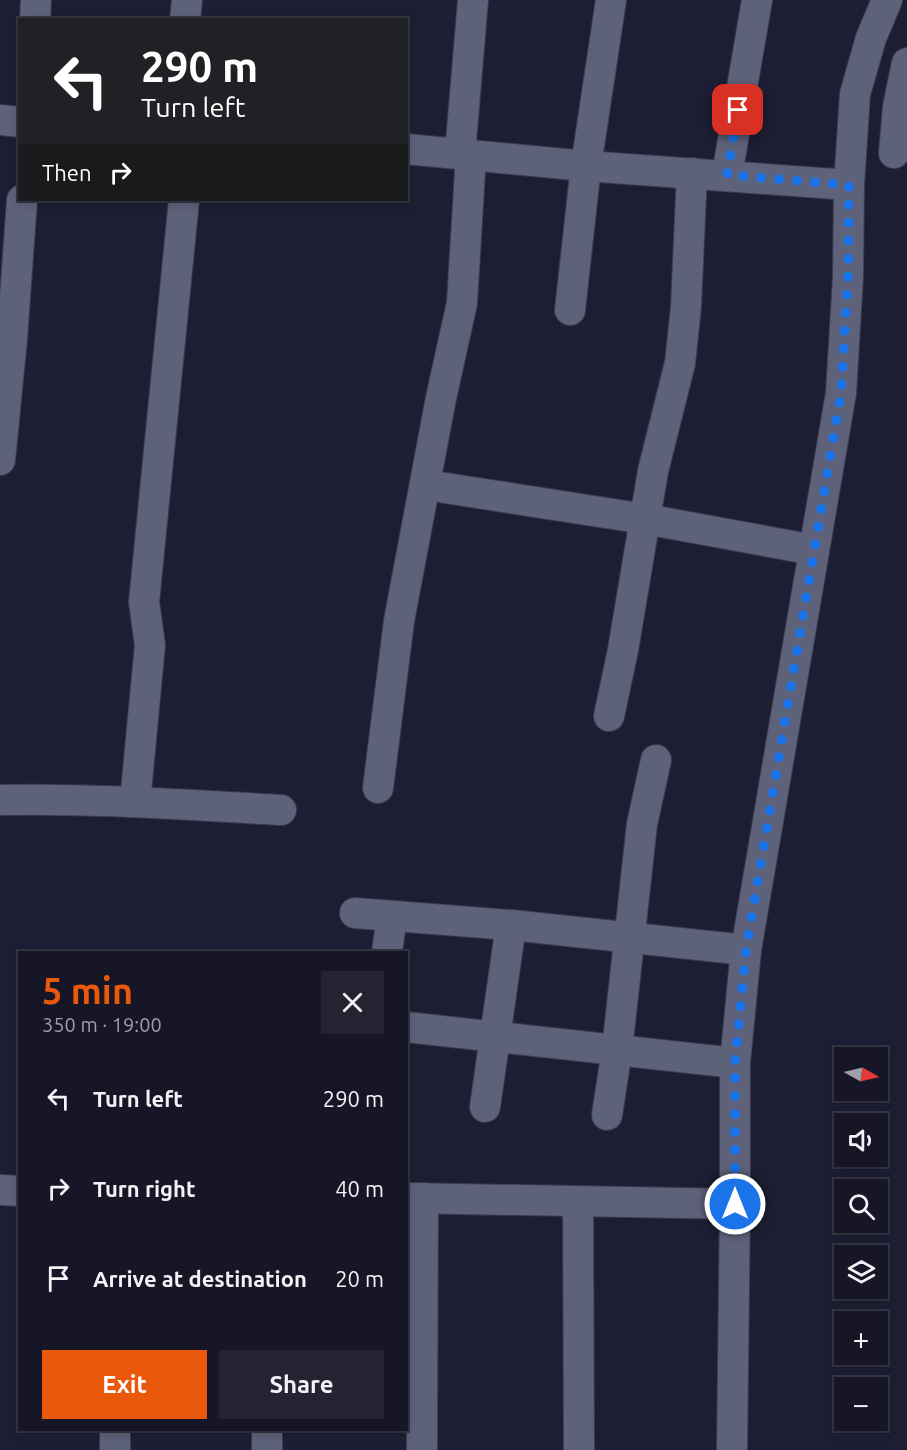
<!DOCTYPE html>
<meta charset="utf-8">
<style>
:root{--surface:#161626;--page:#232332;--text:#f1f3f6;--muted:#9e9fa7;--line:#353543;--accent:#ea580c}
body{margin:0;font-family:Ubuntu,sans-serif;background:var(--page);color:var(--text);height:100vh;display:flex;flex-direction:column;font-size:22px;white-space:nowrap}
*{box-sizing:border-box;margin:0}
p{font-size:20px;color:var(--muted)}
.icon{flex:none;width:33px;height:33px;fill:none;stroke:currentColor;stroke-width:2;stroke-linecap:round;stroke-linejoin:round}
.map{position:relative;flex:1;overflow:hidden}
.drawer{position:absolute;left:18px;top:951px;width:390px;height:480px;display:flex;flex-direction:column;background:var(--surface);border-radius:0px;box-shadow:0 3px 9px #0003,0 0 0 2px var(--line)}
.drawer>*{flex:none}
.hud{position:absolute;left:18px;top:18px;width:390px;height:183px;border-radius:0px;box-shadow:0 3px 9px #0003,0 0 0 2px var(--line);background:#202124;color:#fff;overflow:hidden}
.needle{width:39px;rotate:98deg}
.fabs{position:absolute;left:834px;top:1047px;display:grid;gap:12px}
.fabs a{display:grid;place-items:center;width:54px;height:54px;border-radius:0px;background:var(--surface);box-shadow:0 3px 9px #0003,0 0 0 2px var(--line);font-size:30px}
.pin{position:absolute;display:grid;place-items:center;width:51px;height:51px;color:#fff;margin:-26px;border-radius:12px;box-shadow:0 3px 9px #0006}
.me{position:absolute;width:66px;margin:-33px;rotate:0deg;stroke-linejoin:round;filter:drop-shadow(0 0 4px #0008)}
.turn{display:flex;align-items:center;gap:21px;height:126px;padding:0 24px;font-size:27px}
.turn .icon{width:78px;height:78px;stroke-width:2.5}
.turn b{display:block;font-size:42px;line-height:51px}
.then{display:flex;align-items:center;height:57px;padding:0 24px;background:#0003;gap:12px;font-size:22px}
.round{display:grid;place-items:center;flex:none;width:63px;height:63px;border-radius:0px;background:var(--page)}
.head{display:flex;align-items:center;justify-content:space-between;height:102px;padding:0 24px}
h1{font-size:36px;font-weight:700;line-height:45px;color:var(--accent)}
.button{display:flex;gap:12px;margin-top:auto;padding:12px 24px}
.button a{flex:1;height:69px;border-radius:0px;background:var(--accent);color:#fff;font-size:24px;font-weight:700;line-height:69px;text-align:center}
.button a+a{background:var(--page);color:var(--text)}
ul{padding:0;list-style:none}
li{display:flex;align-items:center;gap:18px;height:90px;padding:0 24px}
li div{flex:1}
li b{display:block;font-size:22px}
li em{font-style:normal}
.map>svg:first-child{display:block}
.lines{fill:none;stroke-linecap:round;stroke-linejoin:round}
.minor-casing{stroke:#3c3c4e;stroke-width:32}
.minor{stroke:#5e617a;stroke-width:30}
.route{stroke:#1a73e8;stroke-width:10;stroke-dasharray:0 18}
</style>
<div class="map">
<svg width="907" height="1450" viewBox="0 0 907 1450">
<rect width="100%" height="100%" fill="#1d1e33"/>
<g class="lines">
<defs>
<g id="minor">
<path d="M35 20 36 0"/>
<path d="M185 20 187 0"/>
<path d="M0 120 20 122"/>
<path d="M406 149 586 166 849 185"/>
<path d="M894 153 898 107 907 63"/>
<path d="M460 154 473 0"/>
<path d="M727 175 757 0"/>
<path d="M570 310 586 166 611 0"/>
<path d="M0 460 12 339 22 200"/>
<path d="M426 485 645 519 814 550"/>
<path d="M609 716 623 650 653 471 680 363 686 307 692 173"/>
<path d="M378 788 399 621 441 398 462 303 471 155"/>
<path d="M0 800C94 798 187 805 281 810"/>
<path d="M135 802 150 645 144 602 184 200"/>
<path d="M355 913 511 925 746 950"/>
<path d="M387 952 392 916"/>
<path d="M406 1027 735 1063"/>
<path d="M485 1107 511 925"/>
<path d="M607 1115 617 1050 642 824 656 760"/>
<path d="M0 1190 20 1191"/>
<path d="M406 1198 735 1204"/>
<path d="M578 1202 579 1450"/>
<path d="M267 1430V1450"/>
<path d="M115 1450V1430"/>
<path d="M422 1450 423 1198"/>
<path d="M732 1450 735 1204V1063L746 950 841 393 848 277 849 185 855 94 871 38 887 0"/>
</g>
</defs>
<!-- minor casing -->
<use href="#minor" class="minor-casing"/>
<!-- minor -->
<use href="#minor" class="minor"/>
</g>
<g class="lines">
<!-- route -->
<path class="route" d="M735 1204V1063L746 950 841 393 848 277 849 185 727 175 738 110"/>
</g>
</svg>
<div class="fabs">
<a><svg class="needle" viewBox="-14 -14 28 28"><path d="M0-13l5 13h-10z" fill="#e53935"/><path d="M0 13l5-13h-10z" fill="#9e9fa7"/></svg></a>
<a><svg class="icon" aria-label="sound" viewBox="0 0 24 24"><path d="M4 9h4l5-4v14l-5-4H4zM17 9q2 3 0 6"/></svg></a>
<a><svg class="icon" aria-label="search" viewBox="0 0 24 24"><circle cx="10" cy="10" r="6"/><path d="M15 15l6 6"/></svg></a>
<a><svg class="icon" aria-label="layers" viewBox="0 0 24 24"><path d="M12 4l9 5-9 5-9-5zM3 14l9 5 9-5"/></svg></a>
<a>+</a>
<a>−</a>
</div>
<div class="pin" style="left:738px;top:110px;background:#d93025"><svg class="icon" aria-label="arrive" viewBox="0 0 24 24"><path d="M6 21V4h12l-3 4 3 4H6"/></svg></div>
<svg class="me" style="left:735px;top:1204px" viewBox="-20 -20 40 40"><circle r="17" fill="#1a73e8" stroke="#fff" stroke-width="3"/><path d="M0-11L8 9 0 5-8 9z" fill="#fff"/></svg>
<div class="hud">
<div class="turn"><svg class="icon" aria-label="left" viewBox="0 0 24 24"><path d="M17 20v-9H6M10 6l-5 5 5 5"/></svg><div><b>290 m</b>Turn left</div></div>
<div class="then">Then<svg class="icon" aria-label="right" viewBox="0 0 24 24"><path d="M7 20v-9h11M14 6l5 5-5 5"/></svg></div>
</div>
<section class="drawer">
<div class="head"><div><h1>5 min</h1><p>350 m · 19:00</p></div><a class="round"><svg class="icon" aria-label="close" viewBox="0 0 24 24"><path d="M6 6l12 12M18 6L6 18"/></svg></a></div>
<ul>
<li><svg class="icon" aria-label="left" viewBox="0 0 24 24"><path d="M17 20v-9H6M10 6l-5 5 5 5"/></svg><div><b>Turn left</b></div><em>290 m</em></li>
<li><svg class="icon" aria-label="right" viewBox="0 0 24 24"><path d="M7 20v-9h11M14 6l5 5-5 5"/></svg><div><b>Turn right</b></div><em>40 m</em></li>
<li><svg class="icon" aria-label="arrive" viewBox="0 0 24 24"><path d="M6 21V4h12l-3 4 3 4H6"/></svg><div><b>Arrive at destination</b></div><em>20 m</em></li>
</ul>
<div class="button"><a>Exit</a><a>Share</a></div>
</section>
</div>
